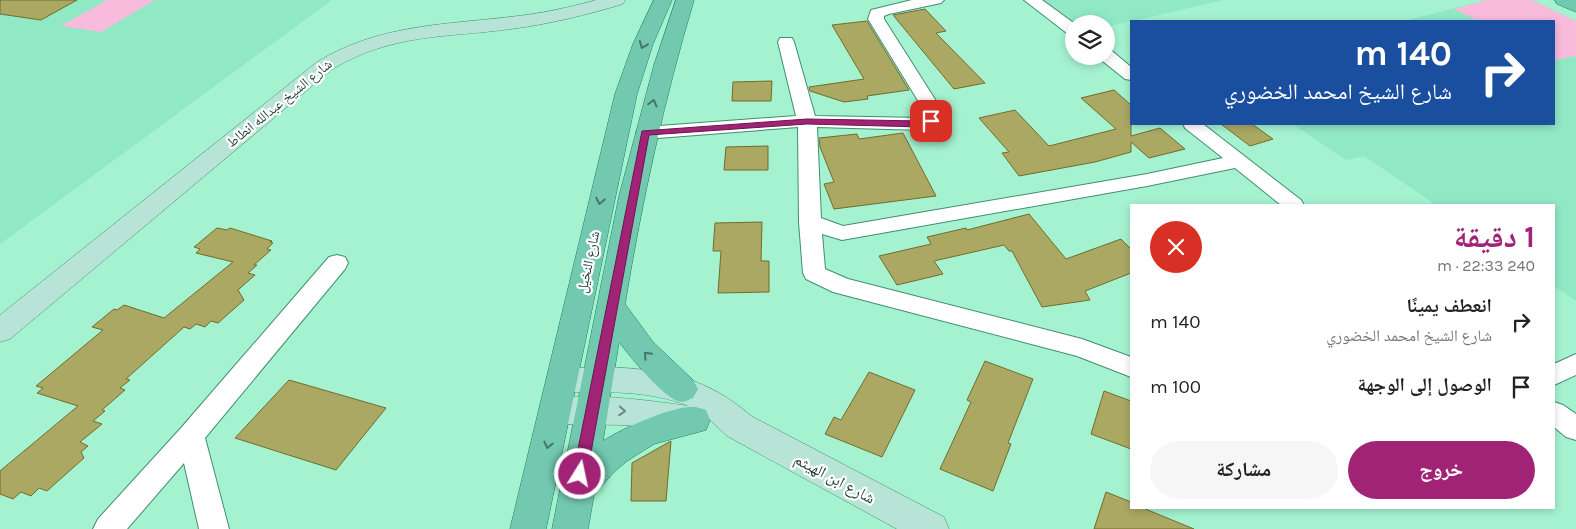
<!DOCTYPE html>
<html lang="ar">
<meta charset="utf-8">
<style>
:root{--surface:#fff;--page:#f6f6f6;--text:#222;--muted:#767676;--accent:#a12376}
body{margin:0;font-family:Karla,"Noto Naskh Arabic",sans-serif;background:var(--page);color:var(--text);direction:rtl;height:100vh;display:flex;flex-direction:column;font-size:19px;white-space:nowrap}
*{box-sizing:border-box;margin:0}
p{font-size:16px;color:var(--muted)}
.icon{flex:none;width:28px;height:28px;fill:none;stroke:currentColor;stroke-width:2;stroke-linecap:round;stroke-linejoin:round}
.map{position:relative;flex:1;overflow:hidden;direction:ltr}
.details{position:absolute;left:1130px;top:204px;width:425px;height:305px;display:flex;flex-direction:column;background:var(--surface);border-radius:0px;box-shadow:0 2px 8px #0003;direction:rtl}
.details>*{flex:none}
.top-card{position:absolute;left:1130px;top:20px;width:425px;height:105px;border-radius:0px;box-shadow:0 2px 8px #0003;direction:rtl;background:#1a4fa0;color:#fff;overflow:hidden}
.fabs{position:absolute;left:1065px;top:15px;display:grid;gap:10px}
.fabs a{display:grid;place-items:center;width:50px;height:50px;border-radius:50%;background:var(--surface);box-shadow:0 2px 8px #0003;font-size:25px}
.pin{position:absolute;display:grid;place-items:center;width:42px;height:42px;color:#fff;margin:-21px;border-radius:10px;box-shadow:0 2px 8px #0006}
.me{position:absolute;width:55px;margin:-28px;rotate:10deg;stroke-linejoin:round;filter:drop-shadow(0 0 4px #0008)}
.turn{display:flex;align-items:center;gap:18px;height:105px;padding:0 20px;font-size:22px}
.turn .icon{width:65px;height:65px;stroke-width:2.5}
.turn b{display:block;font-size:35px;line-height:42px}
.round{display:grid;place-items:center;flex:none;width:52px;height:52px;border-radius:26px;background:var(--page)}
.overview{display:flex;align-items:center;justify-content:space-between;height:85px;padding:0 20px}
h1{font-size:30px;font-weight:700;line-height:38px;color:var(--accent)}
.button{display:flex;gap:10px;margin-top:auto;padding:10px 20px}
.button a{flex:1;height:58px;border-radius:30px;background:var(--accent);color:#fff;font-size:20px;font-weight:700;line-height:58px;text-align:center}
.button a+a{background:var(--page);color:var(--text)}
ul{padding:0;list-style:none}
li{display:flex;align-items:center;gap:15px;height:65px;padding:0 20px}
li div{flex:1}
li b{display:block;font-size:19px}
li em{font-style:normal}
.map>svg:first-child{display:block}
.built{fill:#91e8c4}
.green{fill:#f8bbdc}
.building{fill:#aba864;stroke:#716d29}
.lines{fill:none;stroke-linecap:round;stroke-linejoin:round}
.street-casing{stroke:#418e70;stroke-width:2}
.secondary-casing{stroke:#418e70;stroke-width:1}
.primary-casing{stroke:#198262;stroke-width:1}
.street{fill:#fff;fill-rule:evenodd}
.secondary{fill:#b8e4d7;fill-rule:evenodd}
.primary{fill:#72c9af;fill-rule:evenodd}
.oneway{stroke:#427866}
.oneway2{stroke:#668b7e}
.route{fill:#a12376;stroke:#69174d}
.labels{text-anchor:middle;stroke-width:4.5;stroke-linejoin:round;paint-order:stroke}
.street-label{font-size:14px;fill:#224235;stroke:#fff}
.near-street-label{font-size:16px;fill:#224235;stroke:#fff}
</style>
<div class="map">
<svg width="1576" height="529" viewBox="0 0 1576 529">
<rect width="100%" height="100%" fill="#a5f2d0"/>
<!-- built -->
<g class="built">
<path d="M0 0H332L0 244Z"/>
<path d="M1040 0H1224L1106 27V24H1074Z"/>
<path d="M1487 0H1532L1576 21V301L1554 286V205H1436L1364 156 1346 160 1293 124H1554V21H1404Z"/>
</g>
<!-- green -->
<g class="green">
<path d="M107 0H155L101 32 61 26Z"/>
<path d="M1487 0H1532L1576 21V56L1554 60V21H1478L1454 9Z"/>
</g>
<!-- building -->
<g class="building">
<path d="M0 0H77L41 20 0 14Z"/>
<path d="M925 9 946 31 936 33 985 83 954 89 893 15Z"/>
<path d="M867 21 909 90 867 96 868 99 844 102 810 91 809 87 864 79 832 25Z"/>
<path d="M772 81 771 101H732L733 82Z"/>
<path d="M1114 90 1131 105V136L1160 128 1185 149 1149 158 1131 142V152L1095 162 1019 176 1002 153 1009 152 979 118 1015 110 1049 146 1116 129 1081 98Z"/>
<path d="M1221 124H1252L1273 139 1250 146Z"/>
<path d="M903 133 936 196 834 209 824 184 834 182 820 147 819 138 857 134 859 139Z"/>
<path d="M768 146V170H724L726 147Z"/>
<path d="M1029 214 1066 259 1121 239 1131 249V273L1085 291 1090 300 1042 307 1012 251H1009L1004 245 934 261 943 274 897 285 879 256 931 244 927 237 966 228 967 230Z"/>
<path d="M762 222 761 261H769V292L718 293 721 251H713L715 223Z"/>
<path d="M217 228 227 230 230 228 272 241 270 242 273 243 267 249 271 250 254 265H257L248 273 255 275 238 290 244 300 218 323 211 321 205 327 196 324 190 329 184 327 126 379 130 380 120 388 125 390 102 410 105 411 93 421 102 424 80 442 88 446 81 452 84 458 47 491 39 488 31 496 21 492 13 499 0 494V471L78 406 37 393 43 388 36 386 103 330 92 327 114 309 117 310 124 305 164 318 233 262 196 253 200 249 194 247Z"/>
<path d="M985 361 1033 379 1008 443 1011 444 993 491 940 469 971 402 967 400Z"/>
<path d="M869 372 915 390 882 457 825 434 834 417 841 420Z"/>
<path d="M289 380 386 408 336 470 235 438Z"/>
<path d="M1104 391 1131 401V449L1091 434Z"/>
<path d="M671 441 666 501H631L632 463Z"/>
<path d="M1106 492 1131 502V508H1143L1194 529H1094Z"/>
</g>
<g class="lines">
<defs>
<g id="street">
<path d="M912 0H944L941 3 889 14 884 16V19L943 112C939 124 935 127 923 130L817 127 821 218 843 226 1147 174 1223 158 1185 128 1183 124H1203L1301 200 1304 205H1281L1235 168 1147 186 842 240 822 234 825 269 848 279 1082 339 1131 357V377L1077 356 833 292 806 279 803 273 799 222 798 127 645 139 638 137 636 133 638 129 645 127 796 116 778 42 780 38H792L794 42 815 116 923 118 925 112 868 19 871 10Z"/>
<path d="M1024 0H1042L1075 24 1074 36 1068 34Z"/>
<path d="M1106 50 1112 51 1131 67V80L1125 79 1100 59 1098 56H1106Z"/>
<path d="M337 255 345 257 348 263 345 269 205 438 229 529H199L184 463 127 529H93L98 519 181 428 329 257Z"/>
<path d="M1576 354V375L1554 385V364Z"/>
<path d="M1554 402 1563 405 1576 414V440L1566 437 1554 427Z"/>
</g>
<g id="secondary">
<path d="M596 0H625L623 4C586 15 549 24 511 29 444 38 392 33 331 70L10 339 0 342V315L317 62C378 25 441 25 509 17 539 14 568 8 596 0Z"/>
<path d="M610 367C666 370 708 378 751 416L944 517 949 529H897L727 436 708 418 709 420 705 430 693 433 625 425 556 424 545 420 540 411 545 402C579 390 651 401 689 406 649 390 605 392 563 392L552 389 547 380 552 371 563 368Z"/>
</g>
<g id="primary">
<path d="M654 0H672L653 44 637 94 546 529H510L615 94 633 44Z"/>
<path d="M676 0H694C664 100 642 201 625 304L653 342 693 380 698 389 693 398C690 399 685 402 682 402 665 401 629 355 619 342L603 441C621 429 673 405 694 407 698 407 702 409 706 410L710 420 706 430 654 444 627 461 614 472 594 495 588 529H552L619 196 654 65Z"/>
<path d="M1555 0H1576V12L1557 4Z"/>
</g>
</defs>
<!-- street casing -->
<use href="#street" class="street-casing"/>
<!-- secondary casing -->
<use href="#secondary" class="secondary-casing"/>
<!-- primary casing -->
<use href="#primary" class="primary-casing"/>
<!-- street -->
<use href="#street" class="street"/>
<!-- secondary -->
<use href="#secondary" class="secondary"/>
<!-- primary -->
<use href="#primary" class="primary"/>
</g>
<!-- one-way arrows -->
<defs><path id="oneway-chevron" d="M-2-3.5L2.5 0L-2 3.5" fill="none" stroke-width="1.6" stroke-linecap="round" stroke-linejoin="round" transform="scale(1.25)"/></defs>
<g class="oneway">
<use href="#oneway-chevron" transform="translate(643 45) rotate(112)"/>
<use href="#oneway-chevron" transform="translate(653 103) rotate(-75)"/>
<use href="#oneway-chevron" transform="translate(600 201) rotate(102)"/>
<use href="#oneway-chevron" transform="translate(647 355) rotate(-133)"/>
<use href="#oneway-chevron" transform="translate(548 445) rotate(103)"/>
</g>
<use class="oneway2" href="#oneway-chevron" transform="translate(622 411) rotate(4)"/>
<!-- route -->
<path class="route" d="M931 118 934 119V123L923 127 807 124 649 135 587 474 585 479 580 481 575 479 573 474 642 131 807 119 922 121Z"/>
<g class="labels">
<!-- street labels -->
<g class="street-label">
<text transform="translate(279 103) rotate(-39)" y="5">شارع الشيخ عبدالله انطاط</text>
<text transform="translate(588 262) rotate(-78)" y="5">شارع النخيل</text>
</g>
<!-- near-street labels -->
<g class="near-street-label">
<text transform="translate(835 478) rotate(28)" y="6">شارع ابن الهيثم</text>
</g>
</g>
</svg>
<div class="fabs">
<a><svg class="icon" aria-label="layers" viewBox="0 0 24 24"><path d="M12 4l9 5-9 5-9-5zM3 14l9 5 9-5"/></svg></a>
</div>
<div class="pin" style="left:931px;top:121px;background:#d93025"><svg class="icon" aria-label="arrive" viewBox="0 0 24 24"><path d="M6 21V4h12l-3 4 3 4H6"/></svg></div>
<svg class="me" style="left:580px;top:474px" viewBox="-20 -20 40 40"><circle r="17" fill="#a12376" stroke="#fff" stroke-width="3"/><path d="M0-11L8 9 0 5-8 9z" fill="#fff"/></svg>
<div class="top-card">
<div class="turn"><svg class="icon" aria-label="right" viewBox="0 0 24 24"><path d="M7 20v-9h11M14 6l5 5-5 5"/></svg><div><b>140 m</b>شارع الشيخ امحمد الخضوري</div></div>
</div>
<section class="details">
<div class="overview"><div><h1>1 دقيقة</h1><p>240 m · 22:33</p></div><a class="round" style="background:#d93025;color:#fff"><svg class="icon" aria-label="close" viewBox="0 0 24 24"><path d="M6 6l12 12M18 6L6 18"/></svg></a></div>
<ul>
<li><svg class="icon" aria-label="right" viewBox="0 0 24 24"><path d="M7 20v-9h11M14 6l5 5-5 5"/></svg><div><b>انعطف يمينًا</b><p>شارع الشيخ امحمد الخضوري</p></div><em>140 m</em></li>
<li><svg class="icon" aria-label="arrive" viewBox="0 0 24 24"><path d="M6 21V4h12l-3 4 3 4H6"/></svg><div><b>الوصول إلى الوجهة</b></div><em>100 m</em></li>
</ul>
<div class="button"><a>خروج</a><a>مشاركة</a></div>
</section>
</div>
